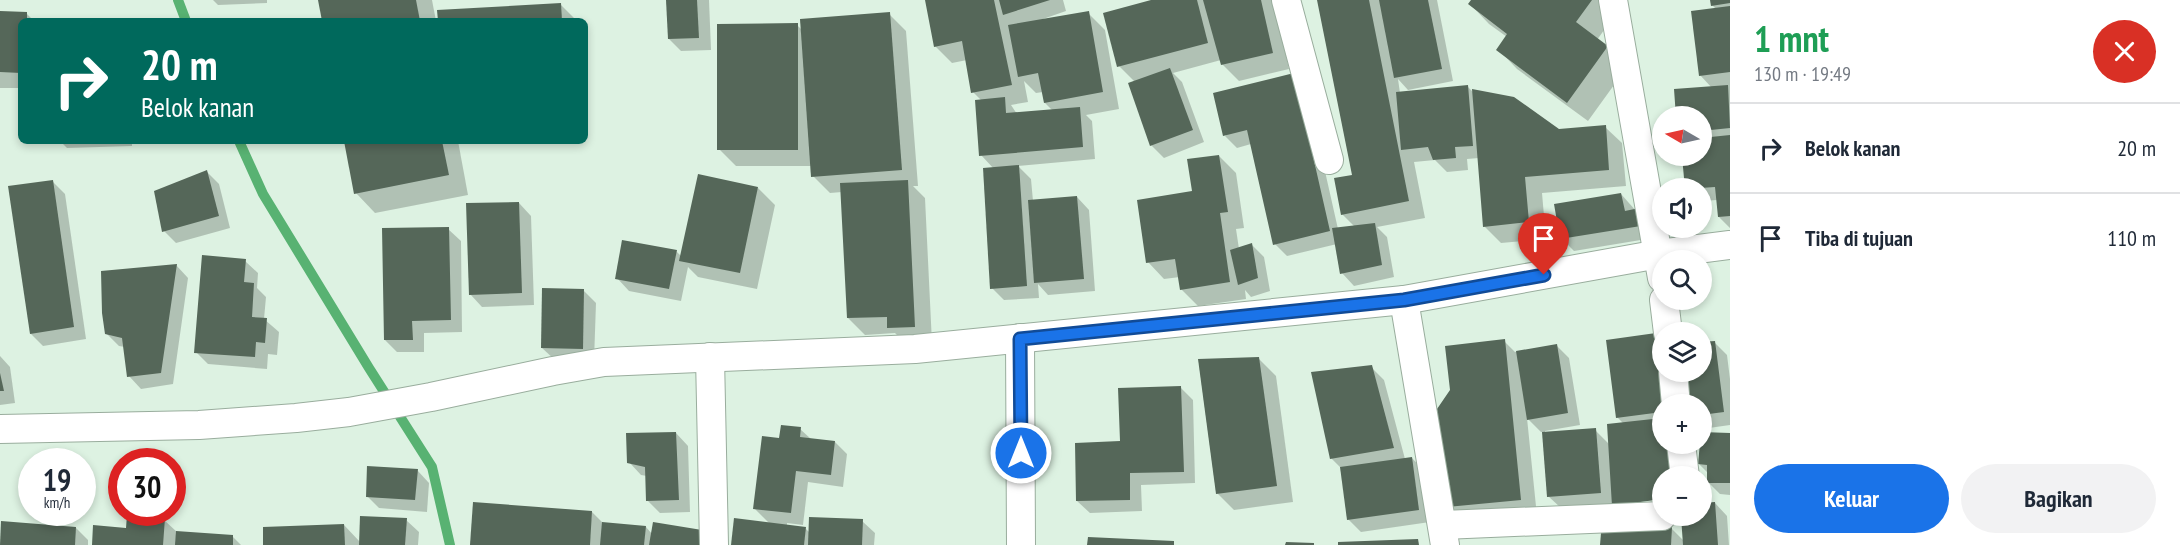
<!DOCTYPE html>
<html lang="id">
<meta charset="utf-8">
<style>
:root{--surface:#fff;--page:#f2f2f3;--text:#1f2937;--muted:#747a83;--line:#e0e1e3;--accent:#1a73e8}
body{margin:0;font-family:"PT Sans Narrow",sans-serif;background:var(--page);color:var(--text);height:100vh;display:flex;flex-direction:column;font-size:22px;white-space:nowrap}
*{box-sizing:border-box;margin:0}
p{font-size:20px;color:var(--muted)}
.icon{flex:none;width:33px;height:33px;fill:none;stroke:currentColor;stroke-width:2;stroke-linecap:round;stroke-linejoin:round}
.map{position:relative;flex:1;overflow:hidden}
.side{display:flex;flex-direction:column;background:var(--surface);width:450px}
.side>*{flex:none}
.top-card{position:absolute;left:18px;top:18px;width:570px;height:126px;border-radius:9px;box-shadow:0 3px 9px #0003;background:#00695c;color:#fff;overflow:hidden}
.needle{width:39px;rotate:279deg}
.controls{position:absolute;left:1652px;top:106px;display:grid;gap:12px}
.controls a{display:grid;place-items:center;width:60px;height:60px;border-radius:50%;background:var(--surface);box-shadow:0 3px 9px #0003;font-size:30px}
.speed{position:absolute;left:18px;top:448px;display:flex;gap:12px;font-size:30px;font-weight:700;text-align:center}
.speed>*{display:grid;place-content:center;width:78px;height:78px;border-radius:50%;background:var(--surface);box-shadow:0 3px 9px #0003;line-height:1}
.speed small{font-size:15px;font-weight:400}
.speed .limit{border:9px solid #d22;background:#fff;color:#111}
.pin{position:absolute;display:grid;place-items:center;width:51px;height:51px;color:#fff;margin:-62px -26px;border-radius:50% 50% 50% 0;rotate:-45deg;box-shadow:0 0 6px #0007}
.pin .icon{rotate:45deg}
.me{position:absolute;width:66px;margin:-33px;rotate:0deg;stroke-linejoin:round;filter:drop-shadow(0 0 4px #0008)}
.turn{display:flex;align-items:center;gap:21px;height:126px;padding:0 24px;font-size:27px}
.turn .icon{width:78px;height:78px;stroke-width:2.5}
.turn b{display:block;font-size:42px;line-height:51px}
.round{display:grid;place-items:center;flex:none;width:63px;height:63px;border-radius:32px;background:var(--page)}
.summary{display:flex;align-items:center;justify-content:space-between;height:102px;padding:0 24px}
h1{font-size:36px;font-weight:600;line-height:45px;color:#1e9e55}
.cta{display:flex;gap:12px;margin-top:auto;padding:12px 24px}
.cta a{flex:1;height:69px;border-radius:36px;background:var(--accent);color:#fff;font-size:24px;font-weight:600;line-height:69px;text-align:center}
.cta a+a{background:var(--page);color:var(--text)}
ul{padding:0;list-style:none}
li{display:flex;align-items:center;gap:18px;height:90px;padding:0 24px;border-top:2px solid var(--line)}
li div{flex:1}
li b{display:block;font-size:22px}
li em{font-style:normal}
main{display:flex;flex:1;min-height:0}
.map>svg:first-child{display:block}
.shadow{fill:#0003;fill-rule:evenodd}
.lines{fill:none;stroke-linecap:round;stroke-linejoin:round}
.stream{stroke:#58b272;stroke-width:10}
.building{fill:#556759}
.street-casing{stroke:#99ad9d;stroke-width:30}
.street{stroke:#fff;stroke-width:28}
.route-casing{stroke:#114b97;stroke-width:15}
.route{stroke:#1a73e8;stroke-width:10}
</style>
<main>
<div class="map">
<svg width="1730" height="545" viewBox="0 0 1730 545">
<rect width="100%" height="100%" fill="#ddf2e2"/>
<!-- shadow -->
<g class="shadow">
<path d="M213 0H267V3L218 5Z"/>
<path d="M320 0H432L436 21H324Z"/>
<path d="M668 0H709L711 50 681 51 669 39Z"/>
<path d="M927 0H1063L1066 11 1043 19 1044 21 1088 13 1105 30 1119 109 1086 115 1092 121 1095 159 1018 166 1031 179 1033 201 1077 197 1089 210 1095 291 1048 295 1038 284 1039 298 1004 300 992 288 994 169 981 155 982 101 973 92 967 60 952 63 935 46ZM1024 81 1036 93 1043 92 1045 103 1053 111 1017 114 1011 105 1028 102Z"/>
<path d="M1156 0H1274L1289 69 1239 81 1222 64 1221 60 1173 73 1182 82 1204 142 1164 158 1151 145 1135 82 1119 66Z"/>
<path d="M1318 0H1437L1453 81 1408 90 1398 79 1400 93 1468 87 1473 92 1559 130 1605 127 1622 143 1626 186 1542 193 1546 239 1501 243 1484 226 1479 158 1467 159 1468 170 1447 172 1435 160 1414 162 1425 218 1377 227 1387 237 1394 277 1354 286 1342 273 1337 244 1287 256 1275 244 1251 144 1237 148 1225 136 1306 87 1338 229 1355 227 1342 214 1353 176Z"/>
<path d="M1472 0H1610L1619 9 1597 40 1627 67 1588 121 1517 69 1498 49 1507 37 1489 24 1470 4Z"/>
<path d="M1712 0H1730V228L1719 217 1717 200 1701 201V189H1686L1683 156H1701V117H1678L1712 88 1700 75 1716 9 1712 5Z"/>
<path d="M560 4 577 21H439Z"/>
<path d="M0 12 27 14 34 21H21V88H0Z"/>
<path d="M889 14 906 31 918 186H913L925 198 932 343 906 344 895 333 865 335 848 318 842 192 830 193 813 176 812 166H736L719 149 797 25 802 30Z"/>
<path d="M60 141H132V146L67 148Z"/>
<path d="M346 141H458L468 195 375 213 356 193Z"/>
<path d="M1219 156 1236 173 1244 228 1236 229 1239 249 1252 245 1264 257 1270 291 1251 297 1245 290 1246 299 1198 306 1181 289 1180 277 1164 279 1148 262Z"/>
<path d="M207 172 219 184 230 228 176 243 164 231Z"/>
<path d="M52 181 65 194 86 339 43 346 31 334Z"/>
<path d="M758 188 775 205 757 289 698 277 688 267 681 301 629 291 617 278 676 251 682 257Z"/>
<path d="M1621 194 1659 237 1574 251 1561 238Z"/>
<path d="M519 203 531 216 534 305 482 307 470 294Z"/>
<path d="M448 229 461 241 462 332 424 333V352H397L385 340Z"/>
<path d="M245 261 258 273 257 288 266 297 264 319 279 332 277 355 268 354 267 369 208 364 196 352Z"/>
<path d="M176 265 188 278 173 384 141 389 129 376 125 347 119 346 106 333Z"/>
<path d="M584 291 596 303 594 361 555 360 542 348Z"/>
<path d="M1504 341 1515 352 1556 345 1569 358 1580 425 1545 431V434L1595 430 1609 444 1624 424 1617 417 1608 341 1662 342V497L1627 503V506L1662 501V516L1561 508 1548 496 1543 432H1541L1527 418 1537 516 1465 523 1448 506Z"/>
<path d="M1714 342 1727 355 1730 379V425L1702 429 1701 344Z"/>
<path d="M0 356 10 367 15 403 0 405Z"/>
<path d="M1259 359 1276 376 1293 502 1234 510 1217 493Z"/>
<path d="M1371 367 1384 380 1405 459 1412 458 1424 471 1430 522 1361 532 1348 519 1341 468 1331 458Z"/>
<path d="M1181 388 1193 400 1195 483 1141 485 1142 511 1090 513 1077 501 1122 443Z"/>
<path d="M800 429 811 439 835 442 847 454 843 487 808 482 803 525 787 523V526L805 528 810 533 862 521 875 533 874 545H732L770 524 755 509 780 440Z"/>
<path d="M676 433 688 446 690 512 660 513 648 501 647 476 641 475 629 462Z"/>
<path d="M1730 434V495L1720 494 1708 482V473L1699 464Z"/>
<path d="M417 470 429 483 427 512 379 508 367 496Z"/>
<path d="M1715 503 1727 516 1729 545H1602L1671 528 1684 541 1683 516H1701V504Z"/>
<path d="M592 512 603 523 646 527 652 534 713 545H471Z"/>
<path d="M164 520 177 532 233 537 241 545H93L127 529Z"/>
<path d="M406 520 419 532 418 545H265L344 525 360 542Z"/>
<path d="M76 528 88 540V545H1Z"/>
</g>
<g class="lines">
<!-- stream -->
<g class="stream">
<path d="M178 0 186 21"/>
<path d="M239 141 263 194 369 368 432 467 450 545"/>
</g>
</g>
<!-- building -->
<g class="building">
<path d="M318 0H416L420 21H322Z"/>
<path d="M666 0H697L699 38 668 39Z"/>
<path d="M925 0H994L1012 85 971 93 962 41 934 47Z"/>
<path d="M999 0H1050L1003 15Z"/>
<path d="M1151 0H1197L1208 43 1117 67 1103 13Z"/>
<path d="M1203 0H1261L1273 53 1221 65Z"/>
<path d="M1317 0H1369L1409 201 1341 215 1334 178 1352 175Z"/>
<path d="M1379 0H1428L1442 69 1394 78Z"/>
<path d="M1471 0H1592L1576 22 1608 46 1567 103 1496 50 1507 34 1468 4Z"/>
<path d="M1710 0H1730V3L1711 6Z"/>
<path d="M561 3 562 21H438L437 10Z"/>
<path d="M1730 6V72L1699 76 1691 11Z"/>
<path d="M0 11 27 12V21H21V73L0 72Z"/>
<path d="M1089 11 1103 92 1044 103 1038 73 1018 77 1008 25Z"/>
<path d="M890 12 902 170 811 177 800 19Z"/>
<path d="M798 23V150H717V24Z"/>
<path d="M1170 68 1193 130 1150 146 1128 83Z"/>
<path d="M1294 73 1330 231 1273 245 1247 130 1223 136 1213 93Z"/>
<path d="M1468 85 1473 146 1455 147 1456 158 1433 160 1428 147 1401 150 1396 92Z"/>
<path d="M1728 85 1730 128 1701 131V117H1676L1674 89Z"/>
<path d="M1472 89 1514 97 1559 129 1606 125 1609 170 1525 177 1529 222 1483 227Z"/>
<path d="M1005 97 1006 113 1080 107 1083 147 979 156 975 100Z"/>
<path d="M1730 135V216L1718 217 1715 187 1685 189 1682 156H1701V138Z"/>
<path d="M344 141H442L449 175 354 194Z"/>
<path d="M1219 155 1228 212 1220 213 1230 282 1180 290 1175 259 1146 263 1137 200 1192 191 1187 159Z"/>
<path d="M1019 165 1027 286 990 289 983 168Z"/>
<path d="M207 170 219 216 162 232 154 191Z"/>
<path d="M698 174 758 187 740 273 679 261Z"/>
<path d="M53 180 74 327 30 334 8 186Z"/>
<path d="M908 180 915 327 887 328V317L847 318 840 183Z"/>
<path d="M1621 193 1625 211 1644 207 1647 225 1560 239 1554 204Z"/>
<path d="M1077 196 1084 279 1034 283 1028 200Z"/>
<path d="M519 202 522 293 469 295 466 203Z"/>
<path d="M1375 223 1382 265 1340 274 1332 228Z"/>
<path d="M449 227 451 320 412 321 413 340H384L382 228Z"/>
<path d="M622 240 677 250 669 289 615 279Z"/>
<path d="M1252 243 1258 278 1238 285 1230 250Z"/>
<path d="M202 255 246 259 244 282 254 283 252 317 267 318 265 343 256 342 255 357 194 353Z"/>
<path d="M177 264 161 373 127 377 122 338 105 334 102 313 101 271Z"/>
<path d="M542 288 584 289 583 349 541 348Z"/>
<path d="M1656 333 1665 405H1662V412L1616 418 1606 340Z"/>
<path d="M1505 339 1521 500 1447 507 1437 409 1450 390 1445 346Z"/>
<path d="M1715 341 1724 412 1701 415V405H1686L1682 372H1701V342Z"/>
<path d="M1557 344 1568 413 1527 420 1516 351Z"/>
<path d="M1259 357 1277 486 1216 494 1198 359Z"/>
<path d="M1372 365 1394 448 1330 459 1311 372Z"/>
<path d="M0 373 4 391H0Z"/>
<path d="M1181 386 1184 472 1130 473V500L1076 501 1075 443 1120 441 1118 388Z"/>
<path d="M1662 418V444H1670L1673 477H1662V499L1612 506 1607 424Z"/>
<path d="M781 425 801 427 800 437 835 441 831 475 796 471 791 513 753 509 762 436 779 438Z"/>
<path d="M1596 428 1601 493 1547 497 1542 432Z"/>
<path d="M676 432 679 500 646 501 645 467 627 463 626 433Z"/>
<path d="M1701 432 1730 433V483H1707V465L1698 464Z"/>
<path d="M1412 457 1419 510 1347 520 1340 467Z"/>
<path d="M367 466 418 469 415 500 366 497Z"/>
<path d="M473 502 592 511 590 545H470Z"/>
<path d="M1715 502 1718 545H1683L1681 516H1701V503Z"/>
<path d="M127 515 165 518 163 545H92L93 525 126 528Z"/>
<path d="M360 516 407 518 405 545H359Z"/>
<path d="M809 517 863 519 862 545H808Z"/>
<path d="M734 518 806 527 804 545H731Z"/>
<path d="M1 521 76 527 75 545H0Z"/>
<path d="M1602 521 1672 527 1671 545H1600Z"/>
<path d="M602 522 646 526 644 545H600Z"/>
<path d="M653 522 702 530 700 545H649Z"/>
<path d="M344 524 345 545H263V527Z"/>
<path d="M176 531 233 535V545H175Z"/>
<path d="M1088 537 1174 541V545H1087Z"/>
<path d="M1418 539 1419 545H1338V542Z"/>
<path d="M1286 542 1314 543V545H1285Z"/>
</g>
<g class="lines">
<defs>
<g id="street">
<path d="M1286 0 1329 160"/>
<path d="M1613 0 1662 278"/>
<path d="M1404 300 1445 545"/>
<path d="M1664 300 1668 333"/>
<path d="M1020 338 1021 545"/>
<path d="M710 357 714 545"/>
<path d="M1673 372 1676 405"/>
<path d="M0 429 199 425 296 418 349 412 431 397 553 371 604 362 915 349 1404 300 1659 254 1730 245"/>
<path d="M1681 444 1685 477"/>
<path d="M1443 525 1662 516"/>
</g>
</defs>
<!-- street casing -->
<use href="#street" class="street-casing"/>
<!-- street -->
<use href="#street" class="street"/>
</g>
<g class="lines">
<defs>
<path id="route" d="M1021 453 1020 339 1404 300 1544 275"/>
</defs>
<!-- route casing -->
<use href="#route" class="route-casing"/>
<!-- route -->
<use href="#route" class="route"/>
</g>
</svg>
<div class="controls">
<a><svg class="needle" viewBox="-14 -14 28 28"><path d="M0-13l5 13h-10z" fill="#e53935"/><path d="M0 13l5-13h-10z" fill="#747a83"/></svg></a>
<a><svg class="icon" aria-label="sound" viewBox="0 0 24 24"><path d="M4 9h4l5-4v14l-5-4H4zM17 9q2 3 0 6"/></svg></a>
<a><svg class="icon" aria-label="search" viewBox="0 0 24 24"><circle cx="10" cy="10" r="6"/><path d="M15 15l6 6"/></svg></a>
<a><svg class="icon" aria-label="layers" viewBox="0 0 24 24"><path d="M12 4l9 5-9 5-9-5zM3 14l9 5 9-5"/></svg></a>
<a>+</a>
<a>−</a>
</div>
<div class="speed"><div>19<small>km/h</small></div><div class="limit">30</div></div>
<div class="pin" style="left:1544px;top:275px;background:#d93025"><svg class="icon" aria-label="arrive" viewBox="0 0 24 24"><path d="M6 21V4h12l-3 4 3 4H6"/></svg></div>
<svg class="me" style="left:1021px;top:453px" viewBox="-20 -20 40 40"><circle r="17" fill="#1a73e8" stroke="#fff" stroke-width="3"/><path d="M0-11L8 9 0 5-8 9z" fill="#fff"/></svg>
<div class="top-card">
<div class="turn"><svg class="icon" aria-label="right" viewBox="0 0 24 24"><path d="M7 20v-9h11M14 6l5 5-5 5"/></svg><div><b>20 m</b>Belok kanan</div></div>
</div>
</div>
<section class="side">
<div class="summary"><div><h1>1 mnt</h1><p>130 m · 19:49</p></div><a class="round" style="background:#d93025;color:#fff"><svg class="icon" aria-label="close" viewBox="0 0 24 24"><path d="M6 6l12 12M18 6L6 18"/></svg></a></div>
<ul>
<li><svg class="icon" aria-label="right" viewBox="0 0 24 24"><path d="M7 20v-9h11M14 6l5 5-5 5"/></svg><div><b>Belok kanan</b></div><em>20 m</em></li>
<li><svg class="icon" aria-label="arrive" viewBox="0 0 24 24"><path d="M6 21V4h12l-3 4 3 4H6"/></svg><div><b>Tiba di tujuan</b></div><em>110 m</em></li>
</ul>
<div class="cta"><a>Keluar</a><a>Bagikan</a></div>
</section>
</main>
